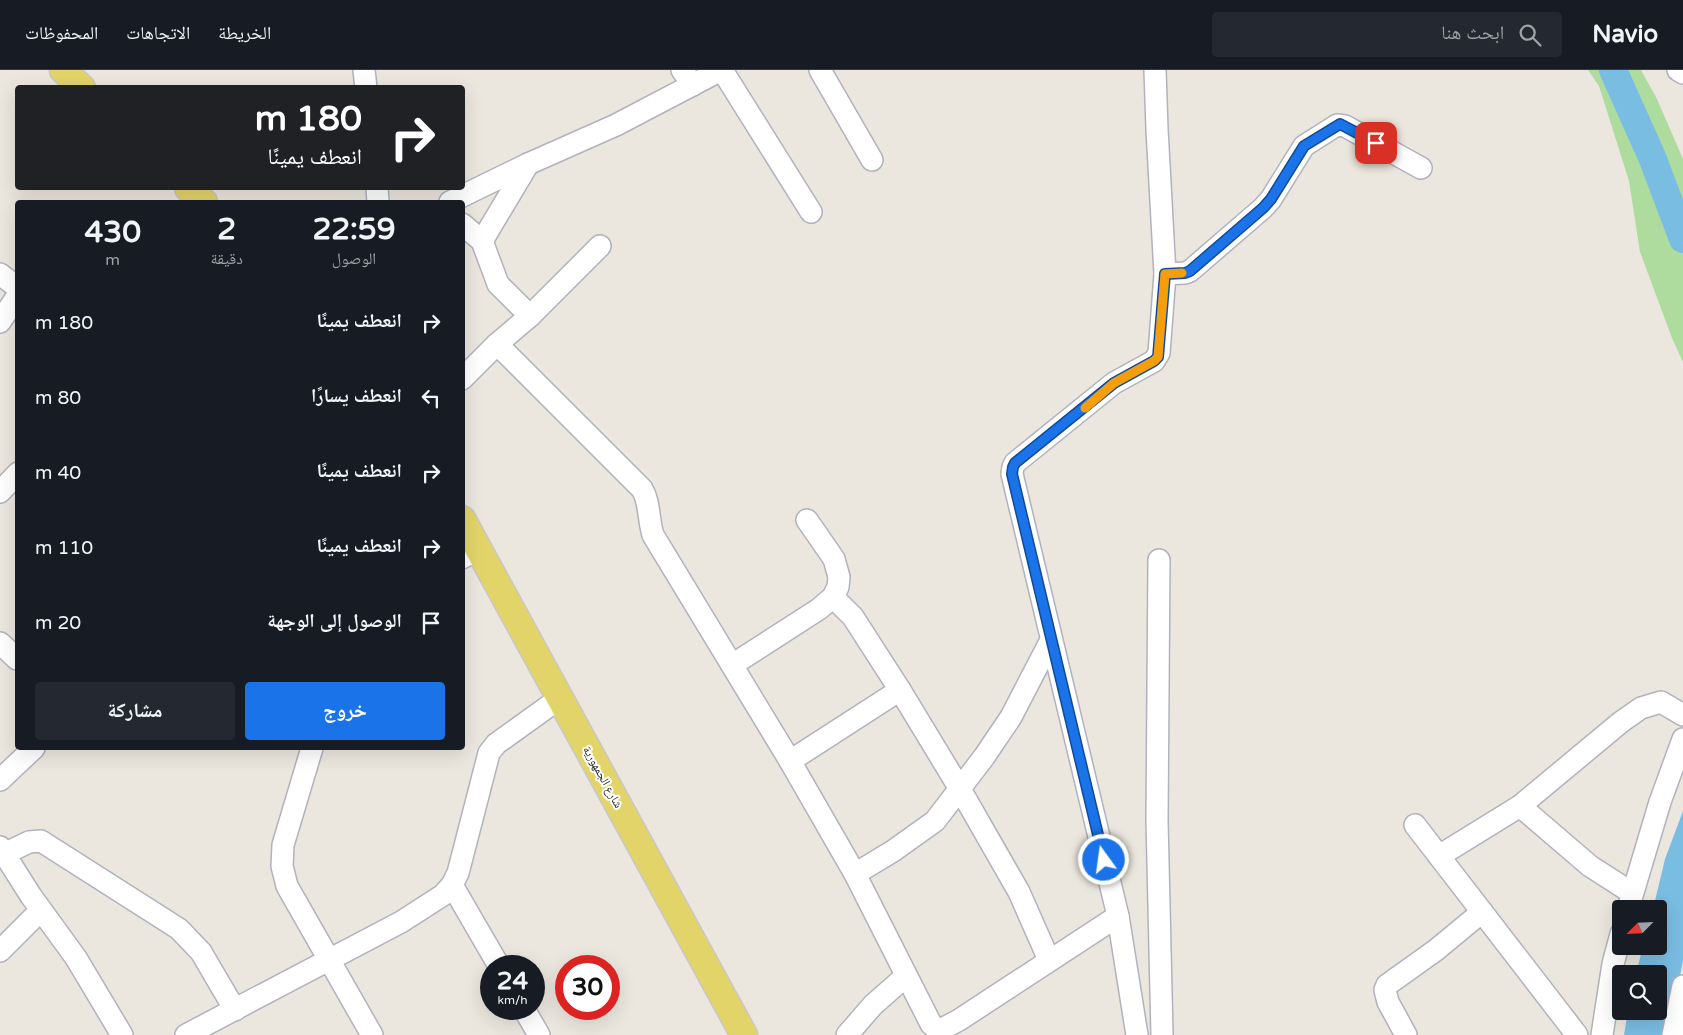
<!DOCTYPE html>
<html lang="ar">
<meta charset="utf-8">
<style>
:root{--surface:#171b24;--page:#242831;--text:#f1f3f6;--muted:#9ea1a6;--line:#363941;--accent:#1a73e8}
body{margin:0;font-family:"Varela Round","Noto Naskh Arabic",sans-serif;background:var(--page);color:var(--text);direction:rtl;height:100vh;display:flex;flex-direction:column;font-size:19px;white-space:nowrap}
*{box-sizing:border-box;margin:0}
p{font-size:16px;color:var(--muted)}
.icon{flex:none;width:28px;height:28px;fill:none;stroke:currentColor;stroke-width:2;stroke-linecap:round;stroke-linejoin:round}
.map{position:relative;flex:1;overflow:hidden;direction:ltr}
.sheet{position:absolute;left:15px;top:130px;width:450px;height:550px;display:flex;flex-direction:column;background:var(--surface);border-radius:5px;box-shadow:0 5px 20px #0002;direction:rtl}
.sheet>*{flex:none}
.hud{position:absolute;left:15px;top:15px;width:450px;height:105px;border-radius:5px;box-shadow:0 5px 20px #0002;direction:rtl;background:#202124;color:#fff;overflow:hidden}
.needle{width:32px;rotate:246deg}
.tools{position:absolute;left:1612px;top:830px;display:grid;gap:10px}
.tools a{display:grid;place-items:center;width:55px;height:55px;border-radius:5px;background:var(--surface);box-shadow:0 5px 20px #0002;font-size:25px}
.speed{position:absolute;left:480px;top:885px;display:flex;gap:10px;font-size:25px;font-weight:700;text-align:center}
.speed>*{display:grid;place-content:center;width:65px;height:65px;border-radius:50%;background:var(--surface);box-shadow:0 5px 20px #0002;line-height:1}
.speed small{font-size:12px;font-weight:400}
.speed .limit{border:8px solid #d22;background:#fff;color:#111}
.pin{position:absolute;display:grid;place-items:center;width:42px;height:42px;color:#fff;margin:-21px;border-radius:10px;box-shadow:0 2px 8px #0006}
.me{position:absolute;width:55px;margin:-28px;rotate:346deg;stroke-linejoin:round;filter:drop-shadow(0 0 4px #0008)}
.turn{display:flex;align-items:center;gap:18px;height:105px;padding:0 20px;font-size:22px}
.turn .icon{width:65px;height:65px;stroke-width:2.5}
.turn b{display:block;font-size:35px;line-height:42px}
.eta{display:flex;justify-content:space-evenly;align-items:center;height:85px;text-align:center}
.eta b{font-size:30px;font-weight:700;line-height:35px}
.button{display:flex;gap:10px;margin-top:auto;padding:10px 20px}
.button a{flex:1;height:58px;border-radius:5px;background:var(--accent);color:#fff;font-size:20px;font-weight:700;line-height:58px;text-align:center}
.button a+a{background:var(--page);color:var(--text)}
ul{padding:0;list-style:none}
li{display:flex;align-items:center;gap:15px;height:75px;padding:0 20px}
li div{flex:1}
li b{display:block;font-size:19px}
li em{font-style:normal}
header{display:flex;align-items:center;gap:30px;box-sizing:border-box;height:70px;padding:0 25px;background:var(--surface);border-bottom:1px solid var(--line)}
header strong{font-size:24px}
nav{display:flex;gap:28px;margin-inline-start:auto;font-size:18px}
.search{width:350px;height:45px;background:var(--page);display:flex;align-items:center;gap:12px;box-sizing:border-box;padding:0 18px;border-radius:5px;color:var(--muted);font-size:19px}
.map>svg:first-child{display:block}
.green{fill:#aedc9f}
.water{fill:#7abde3}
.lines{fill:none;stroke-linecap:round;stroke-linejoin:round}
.river{stroke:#7abde3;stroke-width:28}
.minor-casing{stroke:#b1b2bd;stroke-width:24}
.major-casing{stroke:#c8c8c8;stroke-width:29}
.minor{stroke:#fff;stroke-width:21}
.major{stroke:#e3d46a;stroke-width:26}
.route-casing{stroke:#114b97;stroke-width:12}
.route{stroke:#1a73e8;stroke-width:9}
.slow{stroke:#f59e0b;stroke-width:9}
.labels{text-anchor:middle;stroke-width:4;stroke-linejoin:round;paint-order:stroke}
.street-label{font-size:12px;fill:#2a2a2a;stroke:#fff}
</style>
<header>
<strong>Navio</strong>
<div class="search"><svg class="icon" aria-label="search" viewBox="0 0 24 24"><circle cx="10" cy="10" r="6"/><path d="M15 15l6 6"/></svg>ابحث هنا</div>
<nav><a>الخريطة</a><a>الاتجاهات</a><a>المحفوظات</a></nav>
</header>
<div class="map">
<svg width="1683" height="965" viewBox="0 0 1683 965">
<rect width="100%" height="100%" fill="#ebe7de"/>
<!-- green -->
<path class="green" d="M1588 0H1641L1657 29 1683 89V292L1672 268 1640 182 1629 111 1599 16Z"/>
<!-- water -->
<path class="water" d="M1683 741V891L1668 965H1624L1628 941H1659V904H1636L1643 876H1659V839H1653L1665 789Z"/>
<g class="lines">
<!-- river -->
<path class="river" d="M1613 0 1652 87 1683 169"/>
<defs>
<g id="minor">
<path d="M364 0 366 18"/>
<path d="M682 0 693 15"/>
<path d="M722 0 811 142"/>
<path d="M820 0 872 90"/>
<path d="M1678 0 1683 3"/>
<path d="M377 118 378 132"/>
<path d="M450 132 528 94 616 55 721 0"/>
<path d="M462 154 482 171 498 214 530 246"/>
<path d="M482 171 528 94"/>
<path d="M0 204 18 218"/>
<path d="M1165 204 1185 203 1190 201 1263 138 1271 129 1304 76 1337 55 1345 56 1421 98"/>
<path d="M0 252 18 225"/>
<path d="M497 274 642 419C650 432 648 449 653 465L790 691 855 804 931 954 938 960 944 958 959 950 1118 846"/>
<path d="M462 309 497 274 530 246 600 176"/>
<path d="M0 422 18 403"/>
<path d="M462 488 479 479"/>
<path d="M1159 490 1157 750 1162 965"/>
<path d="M833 527 853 547 900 620 960 719 1019 822 1049 890"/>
<path d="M0 573 17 589"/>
<path d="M732 595 819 539 833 527 838 517 839 507 834 489 807 450"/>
<path d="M312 678 283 775 282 796 287 816 372 965"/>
<path d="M790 691 900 620"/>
<path d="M0 710 34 678"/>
<path d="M1520 736 1590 796 1632 823"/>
<path d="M1415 755 1577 965"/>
<path d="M0 777 31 826 76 888 122 965"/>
<path d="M4 784 29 772 41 771 179 859 201 882 235 940"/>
<path d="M1439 786 1520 736 1621 652 1641 638 1661 632 1683 645"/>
<path d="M855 804 893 781 935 751 984 687 1011 647 1051 570"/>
<path d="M452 815 499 896"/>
<path d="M1628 839 1660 732 1683 669"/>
<path d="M0 881 41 840"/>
<path d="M524 939 539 965"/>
<path d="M186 965 401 852 443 825 452 815 458 803 489 683 496 674 560 628"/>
<path d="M847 965 873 935 906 906"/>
<path d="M1137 965 1118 846 1012 404 1013 397 1015 393 1114 313 1154 291 1159 283 1165 204 1157 59 1155 0"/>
<path d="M1406 965 1388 932 1385 920 1387 915 1436 880 1482 842"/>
<path d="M1602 965 1613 894 1621 864"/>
<path d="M1673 965 1683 916"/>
</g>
<g id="major">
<path d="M63 0 82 18"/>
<path d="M188 118 204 132"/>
<path d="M462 449 744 965"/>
</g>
</defs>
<!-- minor casing -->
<use href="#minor" class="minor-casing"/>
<!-- major casing -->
<use href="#major" class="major-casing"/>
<!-- minor -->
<use href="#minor" class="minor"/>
<!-- major -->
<use href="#major" class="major"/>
</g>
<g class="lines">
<defs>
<path id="route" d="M1104 790 1012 404 1013 397 1015 393 1114 313 1154 291 1158 287 1165 204 1185 203 1190 201 1263 138 1271 129 1304 76 1340 54 1376 73"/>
</defs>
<!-- route casing -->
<use href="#route" class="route-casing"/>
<!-- route -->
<use href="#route" class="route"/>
<!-- slow -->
<path class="slow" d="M1085 338 1114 313 1154 291 1158 287 1165 204 1182 203"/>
</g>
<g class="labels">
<!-- street labels -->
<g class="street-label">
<text transform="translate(603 707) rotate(61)" y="4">شارع الجمهورية</text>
</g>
</g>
</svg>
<div class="tools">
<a><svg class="needle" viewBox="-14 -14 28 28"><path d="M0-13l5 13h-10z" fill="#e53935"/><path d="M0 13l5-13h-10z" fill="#9ea1a6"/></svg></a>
<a><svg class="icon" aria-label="search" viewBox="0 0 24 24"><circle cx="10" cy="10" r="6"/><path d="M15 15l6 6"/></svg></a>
</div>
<div class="speed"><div>24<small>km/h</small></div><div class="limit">30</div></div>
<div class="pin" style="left:1376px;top:73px;background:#d93025"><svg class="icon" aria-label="arrive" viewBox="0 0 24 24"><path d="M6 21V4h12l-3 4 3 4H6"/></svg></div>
<svg class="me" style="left:1104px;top:790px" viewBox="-20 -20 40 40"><circle r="17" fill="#1a73e8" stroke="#fff" stroke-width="3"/><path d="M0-11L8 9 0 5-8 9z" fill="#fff"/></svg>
<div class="hud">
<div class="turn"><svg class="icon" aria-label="right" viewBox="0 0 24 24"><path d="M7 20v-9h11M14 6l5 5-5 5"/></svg><div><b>180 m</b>انعطف يمينًا</div></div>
</div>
<section class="sheet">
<div class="eta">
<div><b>22:59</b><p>الوصول</p></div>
<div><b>2</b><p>دقيقة</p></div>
<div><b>430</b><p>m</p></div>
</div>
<ul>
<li><svg class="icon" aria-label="right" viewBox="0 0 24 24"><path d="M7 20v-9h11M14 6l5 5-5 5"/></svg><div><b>انعطف يمينًا</b></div><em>180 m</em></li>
<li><svg class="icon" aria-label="left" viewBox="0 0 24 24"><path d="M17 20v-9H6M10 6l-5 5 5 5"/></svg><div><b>انعطف يسارًا</b></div><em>80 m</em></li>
<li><svg class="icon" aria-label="right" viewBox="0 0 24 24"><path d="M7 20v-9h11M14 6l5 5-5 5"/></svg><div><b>انعطف يمينًا</b></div><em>40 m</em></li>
<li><svg class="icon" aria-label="right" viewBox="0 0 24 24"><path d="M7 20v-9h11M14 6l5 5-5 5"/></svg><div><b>انعطف يمينًا</b></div><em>110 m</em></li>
<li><svg class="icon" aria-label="arrive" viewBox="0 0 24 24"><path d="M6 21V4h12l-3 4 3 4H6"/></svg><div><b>الوصول إلى الوجهة</b></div><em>20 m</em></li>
</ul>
<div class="button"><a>خروج</a><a>مشاركة</a></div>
</section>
</div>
